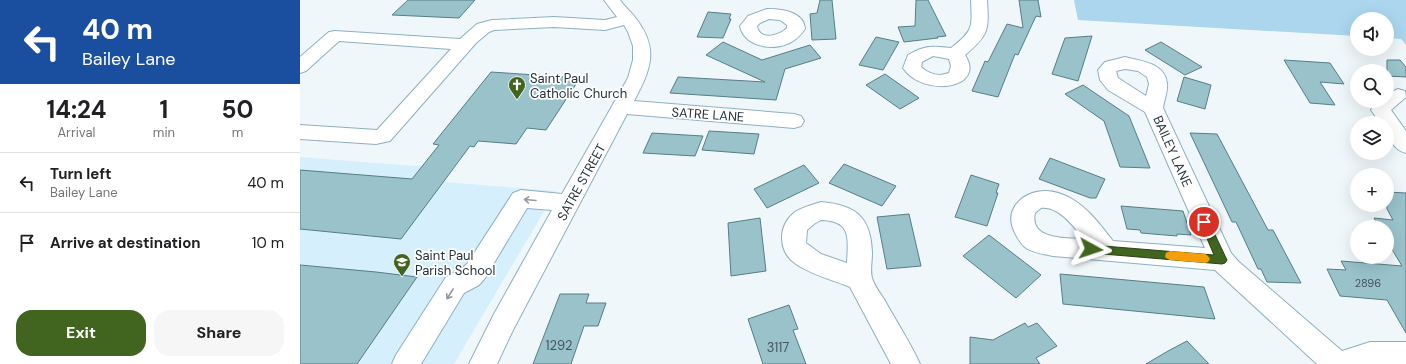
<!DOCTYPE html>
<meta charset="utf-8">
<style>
:root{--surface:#fff;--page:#f6f6f6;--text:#202124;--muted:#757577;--line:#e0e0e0;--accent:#41651e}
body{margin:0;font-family:"DM Sans",sans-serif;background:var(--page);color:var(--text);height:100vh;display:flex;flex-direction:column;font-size:15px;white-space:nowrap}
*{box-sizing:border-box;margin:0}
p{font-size:13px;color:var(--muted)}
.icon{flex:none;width:22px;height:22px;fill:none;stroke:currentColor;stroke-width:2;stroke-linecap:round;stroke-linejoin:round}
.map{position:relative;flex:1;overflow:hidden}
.drawer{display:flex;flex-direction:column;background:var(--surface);width:300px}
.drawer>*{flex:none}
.banner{background:#1a4fa0;color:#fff;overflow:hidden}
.tools{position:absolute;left:1050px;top:12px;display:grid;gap:8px}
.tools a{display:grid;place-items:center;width:44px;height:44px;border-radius:50%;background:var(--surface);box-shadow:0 4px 16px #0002;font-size:20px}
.pin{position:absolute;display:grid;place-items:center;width:34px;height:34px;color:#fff;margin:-17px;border:2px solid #fff;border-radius:50%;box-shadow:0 1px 4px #0007}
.me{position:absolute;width:44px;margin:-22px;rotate:95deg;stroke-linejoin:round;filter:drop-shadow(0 0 3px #0008)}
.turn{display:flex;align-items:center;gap:14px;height:84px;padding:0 16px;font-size:18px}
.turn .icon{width:52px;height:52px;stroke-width:2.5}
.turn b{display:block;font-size:28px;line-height:34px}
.eta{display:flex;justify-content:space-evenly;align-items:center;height:68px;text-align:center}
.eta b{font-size:24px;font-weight:700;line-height:28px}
.button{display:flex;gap:8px;margin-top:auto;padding:8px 16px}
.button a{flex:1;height:46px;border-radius:16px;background:var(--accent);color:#fff;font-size:16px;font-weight:700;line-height:46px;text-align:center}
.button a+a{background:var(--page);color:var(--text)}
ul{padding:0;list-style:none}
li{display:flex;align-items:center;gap:12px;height:60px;padding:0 16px;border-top:1px solid var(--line)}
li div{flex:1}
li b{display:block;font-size:15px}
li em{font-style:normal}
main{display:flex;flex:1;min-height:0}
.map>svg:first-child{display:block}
.built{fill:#d6effd}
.green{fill:#abd6ee}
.building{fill:#99c2cb;stroke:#567d85}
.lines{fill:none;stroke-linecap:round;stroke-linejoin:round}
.minor-casing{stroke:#8eafc2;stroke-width:2}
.minor{fill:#fff;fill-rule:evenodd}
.oneway{stroke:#92989c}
.route{fill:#41651e;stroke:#2a4214}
.slow{fill:#f59e0b}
.labels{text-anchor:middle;stroke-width:3.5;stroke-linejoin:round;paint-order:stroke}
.number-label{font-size:11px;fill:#42565e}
.poi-label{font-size:13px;fill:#25323a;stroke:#fff;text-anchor:start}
.street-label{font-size:13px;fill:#25323a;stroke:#fff}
.near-number-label{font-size:13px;fill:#42565e}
</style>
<main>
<section class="drawer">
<div class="banner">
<div class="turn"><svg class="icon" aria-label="left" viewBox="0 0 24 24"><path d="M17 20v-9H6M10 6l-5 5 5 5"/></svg><div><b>40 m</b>Bailey Lane</div></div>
</div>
<div class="eta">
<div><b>14:24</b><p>Arrival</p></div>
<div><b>1</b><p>min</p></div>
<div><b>50</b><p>m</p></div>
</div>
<ul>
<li><svg class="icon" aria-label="left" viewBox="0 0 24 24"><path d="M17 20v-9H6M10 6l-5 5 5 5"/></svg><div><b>Turn left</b><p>Bailey Lane</p></div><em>40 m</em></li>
<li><svg class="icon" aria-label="arrive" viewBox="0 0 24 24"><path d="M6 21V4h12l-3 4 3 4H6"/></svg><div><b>Arrive at destination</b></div><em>10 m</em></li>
</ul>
<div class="button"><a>Exit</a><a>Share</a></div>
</section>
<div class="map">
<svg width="1106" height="364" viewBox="0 0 1106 364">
<rect width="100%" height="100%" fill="#f0f7fb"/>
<!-- built -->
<path class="built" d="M0 157 153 169 144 182 256 191 154 364H0Z"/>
<!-- green -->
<path class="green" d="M774 0H1106V45L1101 39 1087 38V19H1057V36L778 20Z"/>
<!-- building -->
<g class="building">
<path d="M108 0H175L159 18 92 15Z"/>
<path d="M520 0H532L536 39 512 40 510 14 517 13Z"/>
<path d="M616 0H628L646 36 637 37 638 38 604 42 598 27 615 26Z"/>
<path d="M719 0H738L741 17 736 16 718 55 715 54 698 97 672 91 685 61 688 62 707 24 723 28Z"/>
<path d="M408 12 431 14 429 19H431L423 38 397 37Z"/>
<path d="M792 36 778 81 752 74 765 38Z"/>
<path d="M576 37 599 42 583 70 559 65Z"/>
<path d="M423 42 462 60 510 45 521 58 485 69 476 100 370 93 378 77 465 82 406 55Z"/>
<path d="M861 42 902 67 885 75 845 50Z"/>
<path d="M984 60 1030 63 1044 84 1020 82 1035 105 1010 103Z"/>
<path d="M1087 60H1100L1106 67V77L1087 76Z"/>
<path d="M191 72 280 78 246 130 227 128 216 144 178 141 174 147 170 146 101 239 0 229V170L112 179 139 145 133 144Z"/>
<path d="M585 74 619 98 600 109 566 85Z"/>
<path d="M884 77 911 85 905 109 877 101Z"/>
<path d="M783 85 829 116 850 168 820 167 804 121 765 94Z"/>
<path d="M409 131 459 134 454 154 402 150Z"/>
<path d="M352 133 403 136 395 156 343 153Z"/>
<path d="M890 133 917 134 968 230H973L1001 283 967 282 961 269H958L936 222H932Z"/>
<path d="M750 158 805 179 796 198H790L739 179Z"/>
<path d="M544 164 596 186 582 206 529 183Z"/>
<path d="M504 165 519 183 467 208 454 189Z"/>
<path d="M671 175 699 184 696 193H698L687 226 655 217Z"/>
<path d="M1087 192 1106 193V333L1087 300 1040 296 1027 269 1046 270 1041 261 1102 266 1087 241V227H1079L1074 218 1093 220 1087 209Z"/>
<path d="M821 206 883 211 891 235 877 234V236L841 233 840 230 827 229Z"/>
<path d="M609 214 621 266 587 269 577 217Z"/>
<path d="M460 218 466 271 431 276 428 223Z"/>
<path d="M689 235 741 275 716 298 663 256Z"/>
<path d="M0 265 76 272 117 277 57 364H0Z"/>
<path d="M760 274 904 287 915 319 763 304Z"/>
<path d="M260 294H289L286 303H306L298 326H284L271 364H233Z"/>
<path d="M489 305 498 329 493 330 506 364H463L448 319Z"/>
<path d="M725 323 728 327 737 323 757 346 736 358 740 364H670V337L693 340Z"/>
<path d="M887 341 909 364H846L868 351Z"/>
</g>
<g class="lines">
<defs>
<g id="minor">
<path d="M304 0H320C324 6 330 11 334 16 360 48 351 69 334 101L494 114 501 116 504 121 501 126 494 128 327 114 213 330 197 364H169L194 314 252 210 227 208 185 278 179 285 164 293 121 364H92L96 355 146 277 161 269 167 264 213 193 221 190 262 194 328 78 333 60V46L328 32 324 25 305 30 254 27 194 30 189 32 176 43 90 141 76 144 0 139V125L77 130 151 49 39 41 6 71 0 73V57L29 32 35 31 160 39 177 24 192 20 254 17 305 20 317 17Z"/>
<path d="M671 0H687C689 30 689 35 665 55 687 89 623 98 603 68L608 55C626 45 631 46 651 48 674 30 672 28 671 0ZM633 56 649 59 651 66 649 73C639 77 629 74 621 67L622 62Z"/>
<path d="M467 9C480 9 504 11 505 29 502 33 498 38 493 41 477 52 444 48 440 26L448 16ZM469 19 480 20 487 25V28C480 35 460 42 457 26L460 23Z"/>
<path d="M825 57C841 61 865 63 867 83 868 91 864 101 863 108L931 253 939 262 1042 351 1070 342H1106V364H1017L915 270 753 256C744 254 734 253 726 248 721 244 718 239 715 233 703 210 722 191 746 191 754 191 765 195 772 199 789 209 801 226 813 241L905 248 845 112 808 90 800 80 798 70 805 62ZM825 69 838 71 847 77 849 84 846 96 818 78 816 71ZM741 208C759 206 774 227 784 239 766 238 729 240 735 213Z"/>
<path d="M1098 89 1105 91 1106 97 1091 110 1106 131V153C1093 150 1087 136 1087 123H1080L1071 110 1075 102 1087 101V94Z"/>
<path d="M521 202C556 205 571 217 572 253 572 261 570 271 572 278 574 285 580 293 584 299 596 321 610 342 620 364H591L550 287C533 280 512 275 496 264 478 252 477 226 495 212 503 207 512 205 521 202ZM521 220C552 221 548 238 547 263L521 254 506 243 507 230 514 224Z"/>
</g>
</defs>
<!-- minor casing -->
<use href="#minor" class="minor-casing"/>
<!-- minor -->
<use href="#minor" class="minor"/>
</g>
<!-- one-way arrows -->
<defs><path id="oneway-shaft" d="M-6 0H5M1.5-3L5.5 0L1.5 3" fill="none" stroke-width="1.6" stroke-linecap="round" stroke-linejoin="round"/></defs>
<g class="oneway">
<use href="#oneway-shaft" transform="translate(230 200) rotate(-175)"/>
<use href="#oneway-shaft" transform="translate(150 294) rotate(122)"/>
</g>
<!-- route -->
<path class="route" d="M904 218 908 219 909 222 927 260 925 263 922 264 791 253 788 251 786 249 788 246 791 245 914 255 900 222 901 219Z"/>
<!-- slow -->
<path class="slow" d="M870 251 905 254 908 256 910 259 908 262 905 263 870 260 866 258 865 256 866 253Z"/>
<!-- icons -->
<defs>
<symbol id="church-pin" viewBox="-11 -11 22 30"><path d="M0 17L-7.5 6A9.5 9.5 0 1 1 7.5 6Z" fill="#41651e" stroke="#fff"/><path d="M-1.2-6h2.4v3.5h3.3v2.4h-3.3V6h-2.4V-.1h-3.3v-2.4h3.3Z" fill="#fff"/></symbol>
<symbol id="school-pin" viewBox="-11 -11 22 30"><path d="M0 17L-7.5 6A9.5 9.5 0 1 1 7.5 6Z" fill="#41651e" stroke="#fff"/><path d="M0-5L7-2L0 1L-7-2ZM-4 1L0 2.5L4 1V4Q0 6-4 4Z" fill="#fff"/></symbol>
</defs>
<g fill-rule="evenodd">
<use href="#church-pin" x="207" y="75" width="20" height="27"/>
<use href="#school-pin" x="92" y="252" width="20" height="27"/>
</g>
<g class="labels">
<!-- number labels -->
<g class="number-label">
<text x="1068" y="287">2896</text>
</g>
<!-- poi labels -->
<g class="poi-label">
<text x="230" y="83">Saint Paul<tspan x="230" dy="15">Catholic Church</tspan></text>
<text x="115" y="260">Saint Paul<tspan x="115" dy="15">Parish School</tspan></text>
</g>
<!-- street labels -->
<g class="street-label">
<text transform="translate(408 114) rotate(4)" y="5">SATRE LANE</text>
<text transform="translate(873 151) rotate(66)" y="5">BAILEY LANE</text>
<text transform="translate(281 182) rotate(-61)" y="5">SATRE STREET</text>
</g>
<!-- near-number labels -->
<g class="near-number-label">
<text x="259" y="350">1292</text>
<text x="478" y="352">3117</text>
</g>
</g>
</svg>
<div class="tools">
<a><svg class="icon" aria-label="sound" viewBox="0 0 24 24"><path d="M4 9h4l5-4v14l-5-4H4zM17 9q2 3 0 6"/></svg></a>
<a><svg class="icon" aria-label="search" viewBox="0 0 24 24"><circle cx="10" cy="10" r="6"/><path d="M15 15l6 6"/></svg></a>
<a><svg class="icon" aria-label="layers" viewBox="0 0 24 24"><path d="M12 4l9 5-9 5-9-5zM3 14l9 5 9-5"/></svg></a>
<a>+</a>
<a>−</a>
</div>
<div class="pin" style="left:904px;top:222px;background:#d93025"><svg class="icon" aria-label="arrive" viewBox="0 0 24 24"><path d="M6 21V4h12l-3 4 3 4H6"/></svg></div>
<svg class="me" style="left:791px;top:249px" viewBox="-20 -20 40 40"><path d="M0-17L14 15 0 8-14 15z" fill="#41651e" stroke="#fff" stroke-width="4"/></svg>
</div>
</main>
